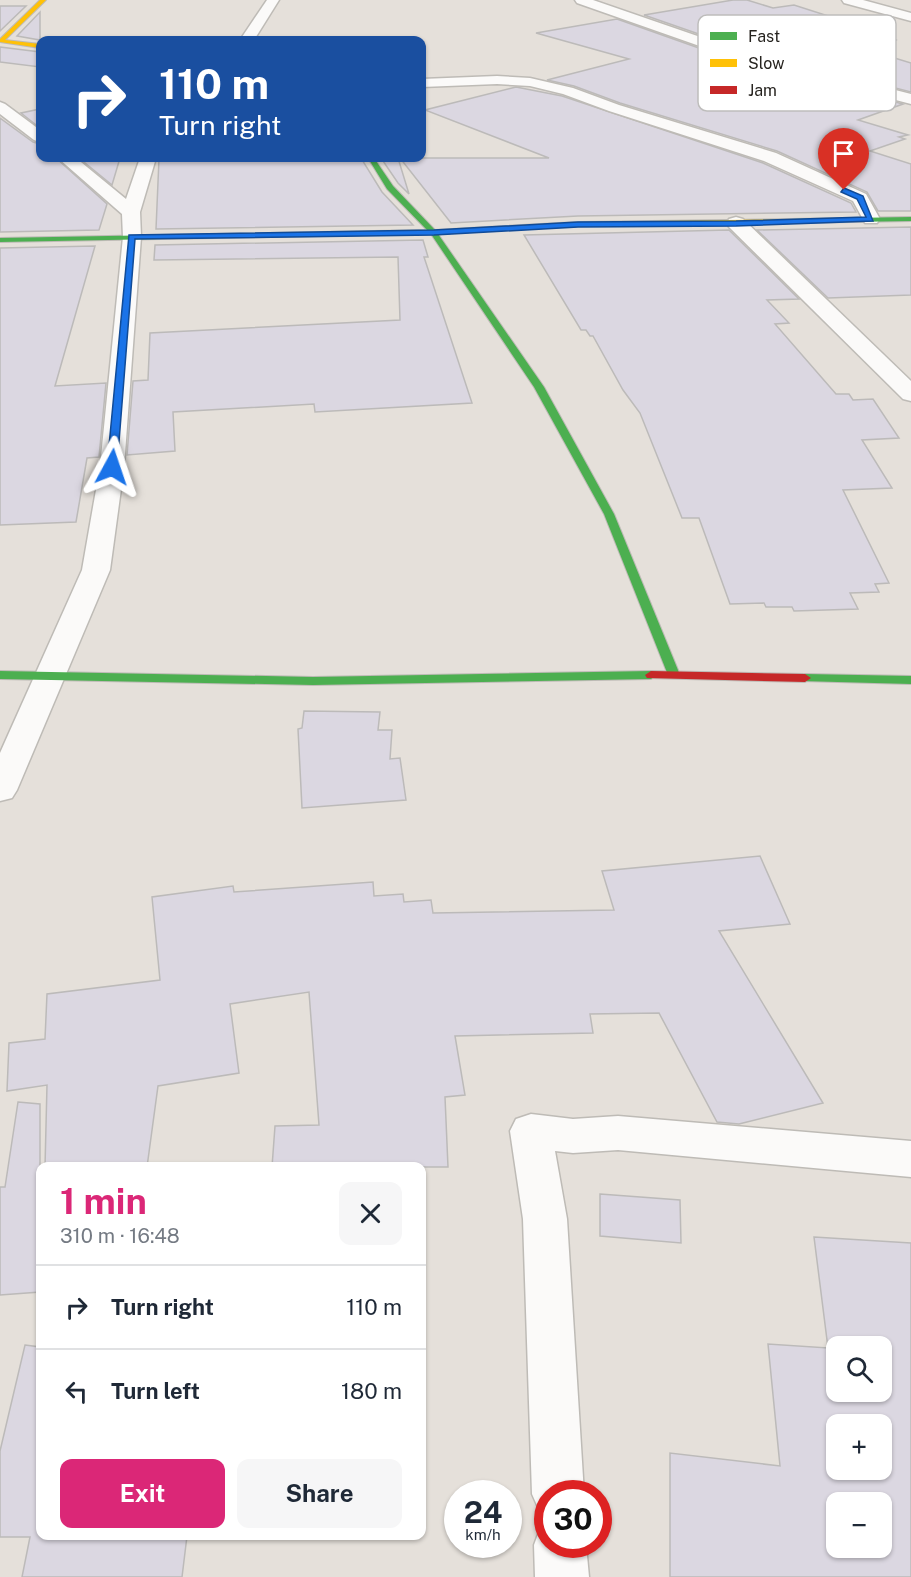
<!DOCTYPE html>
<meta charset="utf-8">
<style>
:root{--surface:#fff;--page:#f6f6f7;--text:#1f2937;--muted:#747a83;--line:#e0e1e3;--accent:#db2777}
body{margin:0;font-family:"Public Sans",sans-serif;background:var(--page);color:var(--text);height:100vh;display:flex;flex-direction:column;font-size:22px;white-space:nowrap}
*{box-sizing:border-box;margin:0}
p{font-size:20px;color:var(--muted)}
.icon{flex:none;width:33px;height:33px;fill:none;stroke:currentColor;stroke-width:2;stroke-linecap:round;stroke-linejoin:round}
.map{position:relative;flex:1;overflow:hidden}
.sheet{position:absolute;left:36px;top:1162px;width:390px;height:378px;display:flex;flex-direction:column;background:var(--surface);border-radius:12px;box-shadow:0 2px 4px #0004}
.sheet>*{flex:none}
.guide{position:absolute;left:36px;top:36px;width:390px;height:126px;border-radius:12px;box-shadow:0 2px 4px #0004;background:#1a4fa0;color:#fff;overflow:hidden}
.controls{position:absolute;left:826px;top:1336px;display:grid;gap:12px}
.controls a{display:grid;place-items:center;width:66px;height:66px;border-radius:12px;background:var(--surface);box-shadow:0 2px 4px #0004;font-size:30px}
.speed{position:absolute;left:444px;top:1480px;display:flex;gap:12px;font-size:30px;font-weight:700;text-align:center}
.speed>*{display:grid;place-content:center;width:78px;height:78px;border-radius:50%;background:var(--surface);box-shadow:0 2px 4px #0004;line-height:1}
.speed small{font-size:15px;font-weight:400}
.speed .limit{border:9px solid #d22;background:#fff;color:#111}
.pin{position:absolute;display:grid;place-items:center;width:51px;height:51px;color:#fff;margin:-62px -26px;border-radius:50% 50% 50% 0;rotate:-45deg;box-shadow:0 0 6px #0007}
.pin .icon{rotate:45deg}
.me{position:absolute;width:66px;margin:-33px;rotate:5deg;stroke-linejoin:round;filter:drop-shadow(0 0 4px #0008)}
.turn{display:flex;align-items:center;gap:21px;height:126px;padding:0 24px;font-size:27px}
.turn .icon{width:78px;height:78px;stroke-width:2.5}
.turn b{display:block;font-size:42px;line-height:51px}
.round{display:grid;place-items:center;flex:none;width:63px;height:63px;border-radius:12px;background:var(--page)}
.headline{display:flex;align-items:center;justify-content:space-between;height:102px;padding:0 24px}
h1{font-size:36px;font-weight:700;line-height:45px;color:var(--accent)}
.primary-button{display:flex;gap:12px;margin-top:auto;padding:12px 24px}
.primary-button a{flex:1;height:69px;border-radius:12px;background:var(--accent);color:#fff;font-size:24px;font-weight:700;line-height:69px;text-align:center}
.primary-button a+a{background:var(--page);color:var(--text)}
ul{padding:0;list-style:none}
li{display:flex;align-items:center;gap:18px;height:84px;padding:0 24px;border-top:2px solid var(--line)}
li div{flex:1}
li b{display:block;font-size:22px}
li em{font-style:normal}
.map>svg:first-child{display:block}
.building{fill:#dbd7e1;stroke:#bcbab9;stroke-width:1.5;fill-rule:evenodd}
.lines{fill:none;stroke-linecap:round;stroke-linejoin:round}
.street-casing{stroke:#bebbb6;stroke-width:3}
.fast-casing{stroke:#bebbb6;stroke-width:2}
.slow-casing{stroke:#bebbb6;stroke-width:2}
.jam-casing{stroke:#bebbb6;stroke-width:2}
.street{fill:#fbfaf9;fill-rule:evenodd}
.fast{fill:#4caf50;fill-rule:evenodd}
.slow{fill:#ffc107;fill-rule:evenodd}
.jam{fill:#c62828;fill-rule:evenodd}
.route{fill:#1a73e8;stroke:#114b97;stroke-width:1.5}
.key{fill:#fff;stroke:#bebdbc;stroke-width:1.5}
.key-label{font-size:16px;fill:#26231f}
</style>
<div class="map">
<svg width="911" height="1577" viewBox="0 0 911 1577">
<rect width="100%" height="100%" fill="#e5e0da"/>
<!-- building -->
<g class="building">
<path d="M733 0H747L773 8 794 5 878 32 872 33 897 40 862 48 911 63V92L739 48 644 15Z"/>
<path d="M0 6H26L0 31Z"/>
<path d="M40 12V40L17 36Z"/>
<path d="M617 19 727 58 903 104 858 120 908 135 899 137 905 139 870 151 911 164V211H878L867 192 777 151 620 103 574 86 547 80 629 59 536 33Z"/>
<path d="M0 47 40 52V67L0 62Z"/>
<path d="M516 87 562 96 763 163 851 203 856 212 578 216 451 223 400 158H549L425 110Z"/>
<path d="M40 109V128L21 113Z"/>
<path d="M0 118 33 142 40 144V158H56L107 204 99 230 0 232Z"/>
<path d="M79 158H120L112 185Z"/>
<path d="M195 158H297L298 161 361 158 382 192 413 225 156 229 159 159Z"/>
<path d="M381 158H398L409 194 398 183Z"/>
<path d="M911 227V295L828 298 757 230Z"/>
<path d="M729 230 799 299 767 300 789 323 775 324 836 394H849L853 400 873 399 899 438 862 440 892 488 843 490 889 583 875 584 879 592 850 593 858 609 794 611 792 607H766L764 603 730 604 699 518H682L640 413 623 390 593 336H590L586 330H581L524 235Z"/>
<path d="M423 240 428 257H424L472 403 315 412 314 404 173 412 175 451 127 455 133 381 148 380 150 333 400 320 398 257 154 260 155 245Z"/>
<path d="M95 246 55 386 106 383 99 457 87 458 76 522 0 525V248Z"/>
<path d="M304 711 380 712 378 730H392L390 759 400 758 406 800 302 808 298 729 302 728Z"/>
<path d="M760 856 790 924 719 931 823 1103 739 1124 717 1122 659 1013 590 1014 593 1033 455 1036 465 1095 445 1097 448 1167H272L275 1126 319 1125 309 992 230 1004 239 1073 158 1086 147 1167H45L47 1085 7 1091 9 1043 45 1039 47 994 160 980 152 897 233 886 234 892 373 882 374 896 403 894 404 902 431 900 433 913 614 910 602 871Z"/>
<path d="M18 1102 40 1104V1292L0 1295V1187H5Z"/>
<path d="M600 1194 680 1200 681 1243 600 1236Z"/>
<path d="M814 1237 911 1243V1577H670V1453L780 1466 768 1344 828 1348ZM837 1347H882V1392H837ZM837 1425H882V1470H837ZM837 1503H882V1548H837Z"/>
<path d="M25 1345 40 1347V1536H187L182 1577H22L30 1537H0V1451Z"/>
</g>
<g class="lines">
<defs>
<g id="street">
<path d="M267 0H279L254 40H240Z"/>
<path d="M575 0H593L738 50 911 94V104L728 56 577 3Z"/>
<path d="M842 0H863L911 13V21L844 3Z"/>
<path d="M497 76 530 78 573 88 619 105 776 153 866 194 880 219 877 223H865L853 201 764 161 609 111 563 94 530 86 497 84 422 87V79Z"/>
<path d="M0 102 5 104 40 130V142L34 140 0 114Z"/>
<path d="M58 158H76L126 199 140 158H156L140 212 141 237 124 467 110 570 17 790 12 798 0 801V753L82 570 100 467 123 237 122 214Z"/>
<path d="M736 217 743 219 911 381V401L903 399 729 227 727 223 729 219Z"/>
<path d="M531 1114 573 1119 618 1116 911 1141V1177L618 1150 573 1153 555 1151 567 1219 584 1494H548V1515L540 1512 532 1494 523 1219 510 1131 516 1119Z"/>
<path d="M548 1524V1545H586L589 1577H535L534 1545 541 1526Z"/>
</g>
<g id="fast">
<path d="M368 158H374L393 186 435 230 504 226 508 228 504 230 438 234 544 387 614 514 680 675 678 678H670L668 675 604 514 534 387 431 234 0 242V238L427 230 387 189Z"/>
<path d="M911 217V221L791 223 787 221 791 219Z"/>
<path d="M0 671 313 677 651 671 657 675 651 679 313 685 0 679Z"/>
<path d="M805 674 911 676V684L801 681 799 678Z"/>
</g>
<g id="slow">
<path d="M40 0H46L5 40 40 44V48L0 42V39Z"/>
<path d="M791 219 795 221 794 223 578 226 504 230 500 228 504 226 578 222Z"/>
</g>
<path id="jam" d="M651 671 805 674 811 678 805 682 647 678 645 675Z"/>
</defs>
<!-- street casing -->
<use href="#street" class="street-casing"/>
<!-- fast casing -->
<use href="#fast" class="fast-casing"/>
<!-- slow casing -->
<use href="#slow" class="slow-casing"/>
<!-- jam casing -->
<use href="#jam" class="jam-casing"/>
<!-- street -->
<use href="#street" class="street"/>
<!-- fast -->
<use href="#fast" class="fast"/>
<!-- slow -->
<use href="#slow" class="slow"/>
<!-- jam -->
<use href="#jam" class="jam"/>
</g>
<!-- route -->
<path class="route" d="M844 188 863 196 873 221 736 226 578 227 434 235 135 239 117 467 112 470 107 467 129 235 434 230 578 222 736 221 866 217 857 199 841 192Z"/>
<!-- legend -->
<rect x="698" y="15" width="198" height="96" rx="9" class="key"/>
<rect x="710" y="32" width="27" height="8" fill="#4caf50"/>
<rect x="710" y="59" width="27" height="8" fill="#ffc107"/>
<rect x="710" y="86" width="27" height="8" fill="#c62828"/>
<g class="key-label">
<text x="748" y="42">Fast</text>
<text x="748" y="69">Slow</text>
<text x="748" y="96">Jam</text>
</g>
</svg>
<div class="controls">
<a><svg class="icon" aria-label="search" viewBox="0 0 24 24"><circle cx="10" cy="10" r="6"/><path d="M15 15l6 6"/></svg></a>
<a>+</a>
<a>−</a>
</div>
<div class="speed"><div>24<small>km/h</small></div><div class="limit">30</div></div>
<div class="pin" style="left:844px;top:190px;background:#d93025"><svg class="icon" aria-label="arrive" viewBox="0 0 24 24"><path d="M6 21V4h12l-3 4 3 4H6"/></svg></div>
<svg class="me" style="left:112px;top:467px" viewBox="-20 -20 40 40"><path d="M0-17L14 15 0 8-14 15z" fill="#1a73e8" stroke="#fff" stroke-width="4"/></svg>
<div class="guide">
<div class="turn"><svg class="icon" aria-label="right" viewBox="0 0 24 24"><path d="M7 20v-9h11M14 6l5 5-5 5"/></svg><div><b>110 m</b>Turn right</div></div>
</div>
<section class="sheet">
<div class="headline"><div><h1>1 min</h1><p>310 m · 16:48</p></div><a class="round"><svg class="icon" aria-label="close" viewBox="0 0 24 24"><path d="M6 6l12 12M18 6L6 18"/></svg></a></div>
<ul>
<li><svg class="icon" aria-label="right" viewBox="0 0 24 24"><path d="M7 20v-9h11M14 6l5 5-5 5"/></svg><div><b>Turn right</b></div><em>110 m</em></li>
<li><svg class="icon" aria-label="left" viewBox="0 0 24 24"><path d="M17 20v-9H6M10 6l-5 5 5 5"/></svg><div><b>Turn left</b></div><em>180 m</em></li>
</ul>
<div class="primary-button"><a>Exit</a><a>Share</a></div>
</section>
</div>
